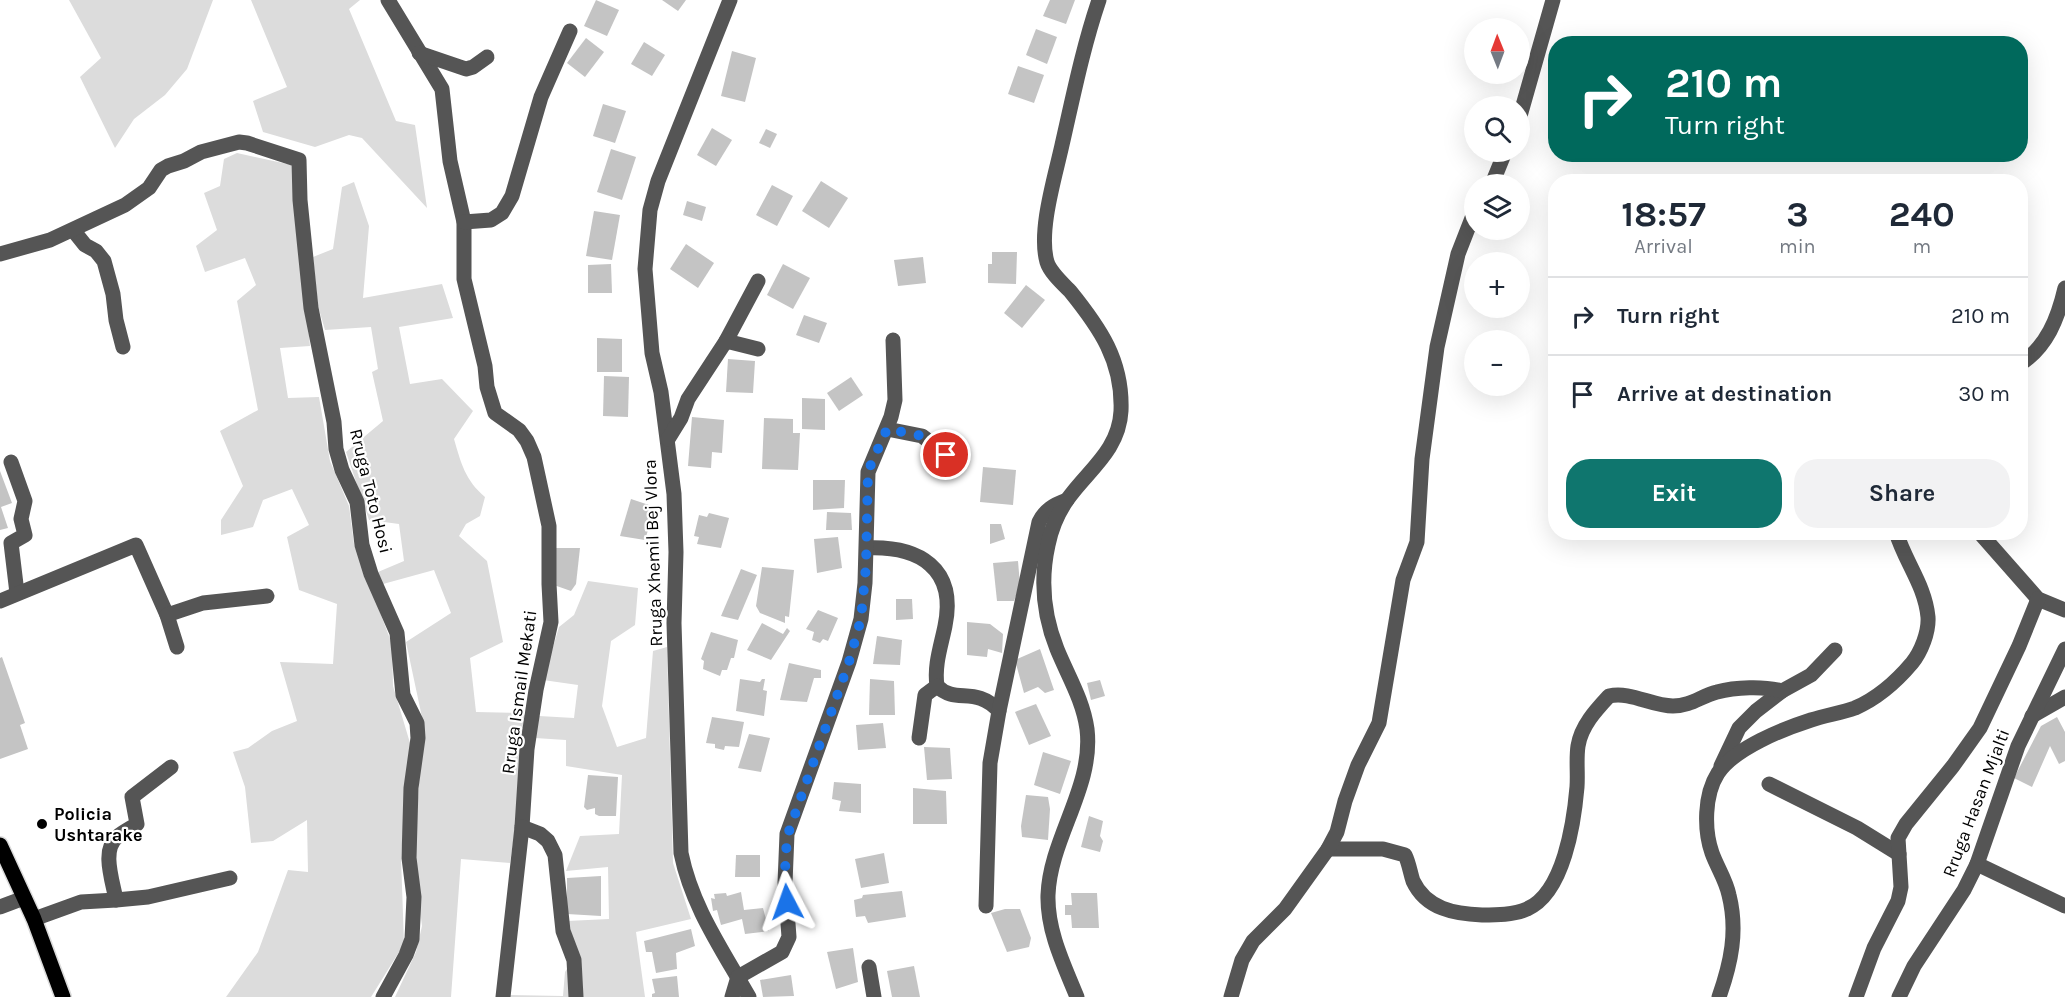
<!DOCTYPE html>
<meta charset="utf-8">
<style>
:root{--surface:#fff;--page:#f2f2f3;--text:#1f2937;--muted:#747a83;--line:#e0e1e3;--accent:#0f766e}
body{margin:0;font-family:Karla,sans-serif;background:var(--page);color:var(--text);height:100vh;display:flex;flex-direction:column;font-size:22px;white-space:nowrap}
*{box-sizing:border-box;margin:0}
p{font-size:20px;color:var(--muted)}
.icon{flex:none;width:33px;height:33px;fill:none;stroke:currentColor;stroke-width:2;stroke-linecap:round;stroke-linejoin:round}
.map{position:relative;flex:1;overflow:hidden}
.side{position:absolute;left:1548px;top:174px;width:480px;height:366px;display:flex;flex-direction:column;background:var(--surface);border-radius:24px;box-shadow:0 6px 24px #0002}
.side>*{flex:none}
.top-card{position:absolute;left:1548px;top:36px;width:480px;height:126px;border-radius:24px;box-shadow:0 6px 24px #0002;background:#00695c;color:#fff;overflow:hidden}
.needle{width:39px;rotate:359deg}
.buttons{position:absolute;left:1464px;top:18px;display:grid;gap:12px}
.buttons a{display:grid;place-items:center;width:66px;height:66px;border-radius:50%;background:var(--surface);box-shadow:0 6px 24px #0002;font-size:30px}
.pin{position:absolute;display:grid;place-items:center;width:51px;height:51px;color:#fff;margin:-26px;border:3px solid #fff;border-radius:50%;box-shadow:0 2px 6px #0007}
.me{position:absolute;width:66px;margin:-33px;rotate:356deg;stroke-linejoin:round;filter:drop-shadow(0 0 4px #0008)}
.turn{display:flex;align-items:center;gap:21px;height:126px;padding:0 18px;font-size:27px}
.turn .icon{width:78px;height:78px;stroke-width:2.5}
.turn b{display:block;font-size:42px;line-height:51px}
.eta{display:flex;justify-content:space-evenly;align-items:center;height:102px;text-align:center}
.eta b{font-size:36px;font-weight:700;line-height:42px}
.primary-button{display:flex;gap:12px;margin-top:auto;padding:12px 18px}
.primary-button a{flex:1;height:69px;border-radius:24px;background:var(--accent);color:#fff;font-size:24px;font-weight:700;line-height:69px;text-align:center}
.primary-button a+a{background:var(--page);color:var(--text)}
ul{padding:0;list-style:none}
li{display:flex;align-items:center;gap:18px;height:78px;padding:0 18px;border-top:2px solid var(--line)}
li div{flex:1}
li b{display:block;font-size:22px}
li em{font-style:normal}
.map>svg:first-child{display:block}
.green{fill:#dcdcdc}
.building{fill:#c4c4c4}
.lines{fill:none;stroke-linecap:round;stroke-linejoin:round}
.major-casing{stroke:#dbdbdb;stroke-width:18}
.minor{stroke:#555;stroke-width:15}
.major{stroke:#000;stroke-width:15}
.route{stroke:#1a73e8;stroke-width:10;stroke-dasharray:0 18}
.poi-dot{fill:#000;stroke:#fff;stroke-width:2}
.labels{text-anchor:middle;stroke-width:4.5;stroke-linejoin:round;paint-order:stroke}
.street-label{font-size:18px;fill:#000;stroke:#fff}
.poi-label{font-size:18px;font-weight:bold;fill:#000;stroke:#fff;text-anchor:start}
</style>
<div class="map">
<svg width="2065" height="997" viewBox="0 0 2065 997">
<rect width="100%" height="100%" fill="#fff"/>
<!-- green -->
<g class="green">
<path d="M69 0H213L187 69 165 95 134 119 115 148 80 77 101 58Z"/>
<path d="M251 0H360L349 9 396 121 415 125 427 208 362 138 349 135 315 147 263 132 253 101 287 87Z"/>
<path d="M237 153 292 165 310 346 280 348 288 398 319 397 330 461 349 506 354 544 392 644 393 686 410 743 401 857 404 944 371 997H226L258 952 288 870 308 872 307 820 273 841 251 843 245 787 233 752 248 748 272 731 297 721 280 662 333 664 337 604 299 590 287 537 309 525 292 489 263 500 253 527 221 535V520L243 486 220 431 258 410 237 301 256 285 245 258 205 272 196 246 217 230 204 193 220 186 224 159Z"/>
<path d="M354 182 369 226 363 298 442 284 453 318 399 327 410 384 442 379 473 411 454 439C461 463 465 480 485 497L480 516 466 524 459 536 487 561 503 642 470 658 476 712 526 713 517 816 510 863 461 859 451 997H395L416 952 422 926 414 860 423 722 406 642 451 613 434 570 383 584 378 572 404 561 399 524 369 520 346 452 383 421 372 372 378 369 371 327 325 330 318 306 313 257 333 249 342 187Z"/>
<path d="M588 581 638 588 635 625 611 641 602 706 617 747 646 738 653 651 667 647 673 863 691 919 636 932 645 997H509V995L563 996 565 972 578 952 567 921 609 919 608 867 566 871 580 836 619 834 622 775 566 766V740L535 738 539 716 574 718 578 685 543 680 559 627 574 615Z"/>
</g>
<!-- building -->
<g class="building">
<path d="M596 0 619 10 607 36 584 26Z"/>
<path d="M662 0H686L678 11Z"/>
<path d="M1050 0H1075L1066 24 1043 16Z"/>
<path d="M1036 29 1057 37 1047 64 1026 55Z"/>
<path d="M586 38 604 52 585 77 567 63Z"/>
<path d="M644 42 665 55 652 76 631 64Z"/>
<path d="M732 51 756 58 745 102 721 96Z"/>
<path d="M1018 66 1044 75 1034 103 1008 94Z"/>
<path d="M603 104 626 111 615 143 593 136Z"/>
<path d="M712 128 732 140 716 166 697 155Z"/>
<path d="M766 129 777 134 770 148 759 143Z"/>
<path d="M611 149 636 157 622 200 597 192Z"/>
<path d="M821 181 848 198 829 228 802 211Z"/>
<path d="M772 185 793 196 777 226 756 215Z"/>
<path d="M687 201 706 207 702 221 683 215Z"/>
<path d="M594 211 620 215 612 260 586 256Z"/>
<path d="M686 244 714 263 698 288 670 269Z"/>
<path d="M992 252H1017L1016 284 988 283V264H992Z"/>
<path d="M923 257 926 283 898 286 894 260Z"/>
<path d="M611 264 612 293H588V265Z"/>
<path d="M783 264 810 278 793 309 767 295Z"/>
<path d="M1026 285 1045 300 1022 328 1004 313Z"/>
<path d="M804 315 827 323 819 343 796 335Z"/>
<path d="M597 338 622 339V372H597Z"/>
<path d="M728 359 755 361 753 393 726 392Z"/>
<path d="M604 376 629 377 628 417 603 416Z"/>
<path d="M851 377 863 395 839 411 827 393Z"/>
<path d="M802 398 825 399V430L802 429Z"/>
<path d="M692 417 724 420 722 453 712 452 711 468 688 466Z"/>
<path d="M764 418 793 419V433H800L798 470 762 469Z"/>
<path d="M983 467 1016 470 1013 505 980 502Z"/>
<path d="M0 471 12 503 1 507 8 528 0 530Z"/>
<path d="M813 480H845L844 508 813 510Z"/>
<path d="M631 499 655 507 645 540 620 536Z"/>
<path d="M827 512 851 513 852 530H826Z"/>
<path d="M709 513 729 518 721 548 697 544 699 537 694 536 699 515 707 517Z"/>
<path d="M990 524H1001L1005 539 990 544Z"/>
<path d="M838 537 842 568 817 573 814 539Z"/>
<path d="M554 548H580L576 584 571 591 551 584Z"/>
<path d="M1018 561 1020 585 1014 601H997L993 563Z"/>
<path d="M762 567 794 570 789 617 785 616V623L760 613 756 606Z"/>
<path d="M741 569 757 575 738 620 721 616Z"/>
<path d="M896 599H912L913 619 896 620Z"/>
<path d="M818 610 838 618 828 641 823 639 820 643 812 640 814 632 806 629Z"/>
<path d="M967 622 990 624 1003 634 1002 653 988 649 987 657 967 655Z"/>
<path d="M762 623 783 634 787 628 790 631 771 660 747 650Z"/>
<path d="M711 632 738 640 734 658H731L727 670H722L720 676 703 669 704 661 701 659Z"/>
<path d="M877 636 902 640 900 665 873 664Z"/>
<path d="M1040 649 1054 690 1045 693 1038 687 1024 693 1015 660Z"/>
<path d="M2 657 25 723 20 725 28 749 0 759V658Z"/>
<path d="M789 663 821 670V678H814L807 702 780 700Z"/>
<path d="M740 679 760 682 762 679H765L763 690 767 691 764 716 736 711Z"/>
<path d="M870 679 894 681 895 715H869Z"/>
<path d="M1100 680 1105 696 1091 700 1087 683Z"/>
<path d="M1036 704 1051 736 1029 745 1015 712Z"/>
<path d="M712 717 744 722 739 747 725 746 724 750 715 748V744L706 743Z"/>
<path d="M2057 717 2065 732V761L2059 764 2050 746 2032 787 2014 778 2041 726Z"/>
<path d="M883 723 886 748 858 750 856 725Z"/>
<path d="M749 734 770 738 761 772 738 768Z"/>
<path d="M924 747 950 748 952 779 927 780Z"/>
<path d="M1043 752 1071 761 1060 794 1034 785Z"/>
<path d="M588 775 618 777 616 816H599L595 814V808L587 810 584 807Z"/>
<path d="M834 782 861 784V813L839 811 841 801 832 799Z"/>
<path d="M913 788 946 791 947 824H913Z"/>
<path d="M1026 795 1048 797 1050 809 1048 840 1022 837 1021 826Z"/>
<path d="M1089 816 1103 821 1100 836 1103 841 1100 852 1081 847Z"/>
<path d="M884 853 889 883 861 888 855 859Z"/>
<path d="M736 855H760V877H735Z"/>
<path d="M601 876V916L567 914V878Z"/>
<path d="M902 891 906 917 868 923 865 916 856 917 854 900 862 898 863 895Z"/>
<path d="M741 892 744 910 763 908 769 931 745 934 742 919 721 925 717 910 713 911 711 898 715 899 714 894 726 893 727 896Z"/>
<path d="M1071 893H1097L1099 928H1072L1071 915H1065V905H1072Z"/>
<path d="M1005 909H1020L1031 938 1029 947 1007 952 991 913Z"/>
<path d="M691 929 695 946 676 953 677 969 656 973 652 952H646L644 941Z"/>
<path d="M853 948 858 982 836 989 827 952Z"/>
<path d="M914 966 920 997H892L887 971Z"/>
<path d="M791 975 794 996 763 997 760 980Z"/>
<path d="M677 976 679 997H652V994L655 993 652 979Z"/>
</g>
<g class="lines">
<defs>
<path id="major" d="M0 845 34 919 63 997"/>
</defs>
<!-- major casing -->
<use href="#major" class="major-casing"/>
<!-- minor -->
<g class="minor">
<path d="M388 0 442 89 450 161 464 222V279L485 366 487 387 495 413 519 430 527 441 534 457 549 526V584L551 622 536 690 527 749 522 827 503 997"/>
<path d="M730 0 658 181 650 210 645 269 652 353 661 392 674 494 676 552 674 623 681 853C692 907 722 949 749 997"/>
<path d="M419 53 466 69 473 67 487 57"/>
<path d="M1520 116 1553 0"/>
<path d="M1492 184 1505 152"/>
<path d="M464 222 491 220 502 213 512 196 541 97 570 31"/>
<path d="M73 230 85 245 96 251 104 261 113 294 116 320 123 347"/>
<path d="M0 254 50 240 125 205 149 188 161 170 168 166 184 161 201 152 239 142 247 143 299 160 300 200 311 308 334 422 336 449 342 470 357 502 362 545 371 574 397 633 403 695 417 723 418 738 411 788 409 858 414 897 412 939 406 955 383 997"/>
<path d="M726 341 758 281"/>
<path d="M2020 364C2047 347 2058 318 2065 288"/>
<path d="M887 429 922 436 947 455"/>
<path d="M668 439 681 418 688 399 726 341 758 349"/>
<path d="M11 462 25 501 21 519 25 535 11 543 17 593"/>
<path d="M1979 532 2038 599 2065 610"/>
<path d="M867 548C919 546 957 568 945 626 941 646 934 665 937 686 956 705 975 685 999 711"/>
<path d="M0 601 136 545 167 615 177 647"/>
<path d="M167 615 203 603 267 596"/>
<path d="M2032 716 2065 697"/>
<path d="M919 738 925 695 937 686"/>
<path d="M1721 766 1739 728 1756 711 1782 691 1811 675 1835 650"/>
<path d="M1769 784 1857 828 1899 854"/>
<path d="M522 827 540 834 548 841 555 855 563 931 574 960 576 997"/>
<path d="M1328 849H1383L1405 855C1409 863 1410 872 1413 881 1426 909 1455 914 1482 915 1496 915 1514 915 1527 909 1564 893 1574 822 1577 787 1578 773 1576 759 1578 746 1581 726 1596 710 1609 696 1630 691 1652 706 1673 706 1691 706 1701 696 1717 692 1735 687 1764 686 1782 691"/>
<path d="M1977 864 2065 906"/>
<path d="M116 900 148 897 230 878"/>
<path d="M986 906 990 763 999 711 1039 522C1045 510 1053 505 1067 500"/>
<path d="M0 907 24 898"/>
<path d="M34 919 81 902 116 900C113 882 101 850 117 837 123 832 131 828 137 824L132 797 171 767"/>
<path d="M869 967 874 997"/>
<path d="M732 997 738 977 782 952 789 937 785 883 787 834 849 662 861 619 865 583 868 472 891 417 895 400 893 340"/>
<path d="M1077 997C1064 965 1047 931 1048 895 1050 838 1094 787 1087 729 1083 700 1068 676 1057 649 1043 614 1040 581 1048 545 1051 530 1058 513 1067 500 1087 471 1119 451 1121 411 1123 361 1100 328 1070 291 1062 283 1050 272 1047 262 1038 231 1055 177 1062 145 1073 97 1083 47 1099 0"/>
<path d="M1231 997 1242 960 1253 941 1285 909 1328 849 1337 832 1345 801 1358 765 1379 723 1403 580 1417 542 1422 459 1437 347 1458 254 1474 213"/>
<path d="M1719 997C1731 963 1738 931 1729 895 1726 880 1717 867 1712 853 1704 830 1704 795 1718 773 1735 748 1783 729 1811 720 1826 715 1841 713 1855 708 1878 698 1896 682 1912 663 1921 652 1929 632 1928 617 1925 585 1905 562 1896 532"/>
<path d="M1856 997 1874 948 1898 901 1901 887 1898 838 1906 824 1953 766 1980 728 2019 646 2038 599"/>
<path d="M1899 997 1914 966 1964 890 1977 864 2018 746 2065 649"/>
</g>
<!-- major -->
<use href="#major" class="major"/>
</g>
<g class="lines">
<!-- route -->
<path class="route" d="M787 902 785 860 788 834 849 662 861 619 866 566 868 471 887 429 922 436 946 455"/>
</g>
<!-- markers -->
<circle class="poi-dot" cx="42" cy="824" r="6"/>
<g class="labels">
<!-- street labels -->
<g class="street-label">
<text transform="translate(371 491) rotate(76)" y="6">Rruga Toto Hosi</text>
<text transform="translate(653 553) rotate(-92)" y="6">Rruga Xhemil Bej Vlora</text>
<text transform="translate(519 692) rotate(-82)" y="6">Rruga Ismail Mekati</text>
<text transform="translate(1976 803) rotate(-69)" y="6">Rruga Hasan Mjalti</text>
</g>
<!-- poi labels -->
<g class="poi-label">
<text x="54" y="820">Policia<tspan x="54" dy="21">Ushtarake</tspan></text>
</g>
</g>
</svg>
<div class="buttons">
<a><svg class="needle" viewBox="-14 -14 28 28"><path d="M0-13l5 13h-10z" fill="#e53935"/><path d="M0 13l5-13h-10z" fill="#747a83"/></svg></a>
<a><svg class="icon" aria-label="search" viewBox="0 0 24 24"><circle cx="10" cy="10" r="6"/><path d="M15 15l6 6"/></svg></a>
<a><svg class="icon" aria-label="layers" viewBox="0 0 24 24"><path d="M12 4l9 5-9 5-9-5zM3 14l9 5 9-5"/></svg></a>
<a>+</a>
<a>−</a>
</div>
<div class="pin" style="left:946px;top:455px;background:#d93025"><svg class="icon" aria-label="arrive" viewBox="0 0 24 24"><path d="M6 21V4h12l-3 4 3 4H6"/></svg></div>
<svg class="me" style="left:787px;top:902px" viewBox="-20 -20 40 40"><path d="M0-17L14 15 0 8-14 15z" fill="#1a73e8" stroke="#fff" stroke-width="4"/></svg>
<div class="top-card">
<div class="turn"><svg class="icon" aria-label="right" viewBox="0 0 24 24"><path d="M7 20v-9h11M14 6l5 5-5 5"/></svg><div><b>210 m</b>Turn right</div></div>
</div>
<section class="side">
<div class="eta">
<div><b>18:57</b><p>Arrival</p></div>
<div><b>3</b><p>min</p></div>
<div><b>240</b><p>m</p></div>
</div>
<ul>
<li><svg class="icon" aria-label="right" viewBox="0 0 24 24"><path d="M7 20v-9h11M14 6l5 5-5 5"/></svg><div><b>Turn right</b></div><em>210 m</em></li>
<li><svg class="icon" aria-label="arrive" viewBox="0 0 24 24"><path d="M6 21V4h12l-3 4 3 4H6"/></svg><div><b>Arrive at destination</b></div><em>30 m</em></li>
</ul>
<div class="primary-button"><a>Exit</a><a>Share</a></div>
</section>
</div>
